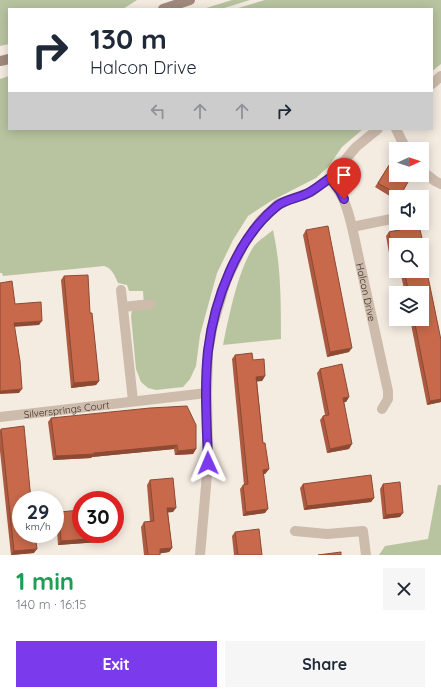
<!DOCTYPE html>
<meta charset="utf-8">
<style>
:root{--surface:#fff;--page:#f6f6f7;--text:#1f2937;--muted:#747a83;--accent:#7c3aed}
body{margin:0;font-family:Quicksand,sans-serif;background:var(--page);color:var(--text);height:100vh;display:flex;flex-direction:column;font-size:15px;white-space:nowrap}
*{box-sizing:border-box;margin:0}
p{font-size:13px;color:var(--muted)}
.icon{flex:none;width:22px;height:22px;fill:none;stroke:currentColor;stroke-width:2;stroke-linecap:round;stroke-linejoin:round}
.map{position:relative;height:555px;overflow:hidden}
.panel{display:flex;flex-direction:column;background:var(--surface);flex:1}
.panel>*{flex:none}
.banner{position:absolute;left:8px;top:8px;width:425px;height:122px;border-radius:0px;box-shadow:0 2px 10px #0003;background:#fff;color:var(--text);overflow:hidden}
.needle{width:26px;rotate:87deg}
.tools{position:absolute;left:389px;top:142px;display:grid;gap:8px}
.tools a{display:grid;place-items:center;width:40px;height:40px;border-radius:0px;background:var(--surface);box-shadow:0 2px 10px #0003;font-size:20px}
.speed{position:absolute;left:12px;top:491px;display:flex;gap:8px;font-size:20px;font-weight:700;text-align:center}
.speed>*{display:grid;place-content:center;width:52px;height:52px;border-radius:50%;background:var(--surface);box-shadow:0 2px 10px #0003;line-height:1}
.speed small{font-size:10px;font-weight:400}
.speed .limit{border:6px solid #d22;background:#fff;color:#111}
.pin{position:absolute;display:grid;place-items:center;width:34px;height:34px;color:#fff;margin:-41px -17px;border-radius:50% 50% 50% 0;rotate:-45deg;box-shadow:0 0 4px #0007}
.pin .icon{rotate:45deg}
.me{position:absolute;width:44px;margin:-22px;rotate:359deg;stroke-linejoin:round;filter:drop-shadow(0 0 3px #0008)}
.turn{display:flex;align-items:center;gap:14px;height:84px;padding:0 16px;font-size:18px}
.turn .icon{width:52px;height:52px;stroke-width:2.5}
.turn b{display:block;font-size:28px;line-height:34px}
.lanes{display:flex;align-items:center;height:38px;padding:0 16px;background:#0003;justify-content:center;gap:20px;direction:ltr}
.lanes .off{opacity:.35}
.round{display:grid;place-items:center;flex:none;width:42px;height:42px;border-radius:0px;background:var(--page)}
.overview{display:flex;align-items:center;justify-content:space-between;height:68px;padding:0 16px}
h1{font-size:24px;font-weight:700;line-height:30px;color:#1e9e55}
.cta{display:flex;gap:8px;margin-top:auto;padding:8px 16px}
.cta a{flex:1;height:46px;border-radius:0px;background:var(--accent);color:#fff;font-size:16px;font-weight:700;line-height:46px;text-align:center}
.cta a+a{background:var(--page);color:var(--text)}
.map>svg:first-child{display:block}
.green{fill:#b8c4a0}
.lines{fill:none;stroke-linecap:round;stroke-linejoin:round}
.street{stroke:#cdbbac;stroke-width:10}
.secondary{stroke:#a18a7d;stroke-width:10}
.wall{fill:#ac5a40}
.shaded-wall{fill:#8c4a34}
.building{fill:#c8694b;stroke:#8c4a34}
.route-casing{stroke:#51269a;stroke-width:10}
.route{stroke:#7c3aed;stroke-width:7}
.labels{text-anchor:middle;stroke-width:4;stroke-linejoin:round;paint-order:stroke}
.street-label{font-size:10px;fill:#3b302b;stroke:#fbf5ee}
</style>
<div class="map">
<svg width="441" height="555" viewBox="0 0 441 555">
<rect width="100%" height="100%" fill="#f4ebe1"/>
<!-- green -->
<g class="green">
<path d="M0 0H137L123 9H9V44L0 46Z"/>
<path d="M232 0H250L221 9H203Z"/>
<path d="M265 0H441V64L432 71V9H235Z"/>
<path d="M9 76V129H363L342 147 328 167 316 178 271 201 248 216 233 240 217 273 200 335 196 366 190 379 183 387 156 390 148 388 141 382 136 369 131 316 132 310 144 306 143 291H129L127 285 118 283C115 276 112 268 104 266L3 276 2 273H0V79Z"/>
<path d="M273 230C281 266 281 302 281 339L223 345C229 316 238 270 254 246 259 240 267 235 273 230Z"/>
<path d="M438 485H441V555H379L385 546 428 539Z"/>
</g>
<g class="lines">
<!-- street -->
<g class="street">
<path d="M432 84 441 76"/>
<path d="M396 129 406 149"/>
<path d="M422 171 435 181 441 184"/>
<path id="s1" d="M330 178C343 195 347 206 352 227L388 391V399L382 409"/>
<path d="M352 227 396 218"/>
<path d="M121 290 133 401"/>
<path d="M123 307 151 304"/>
<path id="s2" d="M0 417 207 393"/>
<path d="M295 531 327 534 363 531 366 555"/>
<path d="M200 555 208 463 207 393 208 351 213 325 226 281 243 246 260 221 278 204 311 192 330 178 356 147 378 129"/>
</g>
<!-- secondary -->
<g class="secondary">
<path d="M163 9 190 0"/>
<path d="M0 61 9 59"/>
</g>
</g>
<!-- wall -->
<g class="wall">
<path d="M391 162 412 175 399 197H396V200L375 187Z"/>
<path d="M306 230 349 352 327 357 303 235Z"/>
<path d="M389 232 396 245V256L395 252 389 253 386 236Z"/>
<path d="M400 271H422L441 402 427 405 410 319H422V293H405Z"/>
<path d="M64 276 90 313 99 381 96 385 71 388 61 280Z"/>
<path d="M235 355 253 360 265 376 262 381H257L263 443 269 469 265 474H264L265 513 243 516 240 489 243 485H244L232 359Z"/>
<path d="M320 369 349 397 346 402H344L349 449 327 453 320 420 323 416 325 415 317 373Z"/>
<path d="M51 418 196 449 193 454 175 455 174 449 92 457 91 458 53 460 48 422Z"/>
<path d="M1 429 34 553 11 555 0 451V430Z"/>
<path d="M150 480 173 512H168L172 548 169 552 160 553V555H144L141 527 144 522H150L147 485Z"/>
<path d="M303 484 374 498 371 502 304 510 300 488Z"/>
<path d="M383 484 400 517 383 519 380 489Z"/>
<path d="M59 512 99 542 58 545 56 516Z"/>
<path d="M235 532 262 555H234L232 536Z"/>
</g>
<!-- shaded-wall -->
<g class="shaded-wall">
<path d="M396 248V250L395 252 389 253 392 249Z"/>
<path d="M42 321 39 325 12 327 14 323Z"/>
<path d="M352 348 349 352 327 357 330 352Z"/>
<path d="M265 376 262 381 253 382 256 377Z"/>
<path d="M99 381 96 385 71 388 74 383Z"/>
<path d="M22 389 19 393 0 394V391Z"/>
<path d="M349 397 346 402 340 403 343 398Z"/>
<path d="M441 399V402L427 405 430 401Z"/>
<path d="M352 444 349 449 327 453 330 449Z"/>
<path d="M177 445 174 449 92 457 91 458 53 460 56 456Z"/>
<path d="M196 449 193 454 175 455 178 451Z"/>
<path d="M269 469 265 474H260L263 470Z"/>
<path d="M374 498 371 502 304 510 307 506Z"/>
<path d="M167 508H176L173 512 164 513Z"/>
<path d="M268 509 265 513 243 516 246 512Z"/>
<path d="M403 513 400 517 383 519 386 515Z"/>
<path d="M102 538 99 542 58 545 61 541Z"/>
<path d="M172 548 169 552 157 554 160 549Z"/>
<path d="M37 549 34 553 11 555 14 551Z"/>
</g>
<!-- building -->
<g class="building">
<path d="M391 162 396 166V175H412L400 196 378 183Z"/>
<path d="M328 226 352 348 330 352 306 230Z"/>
<path d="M419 226 423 242 418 243V245H396V248L392 249 389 232Z"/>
<path d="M422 263 424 272H427L441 340V399L430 401 414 319H422V293H409L404 271H422Z"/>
<path d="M88 275 90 313H92L99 381 74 383 64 276Z"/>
<path d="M12 281 15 304 41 302 42 321 14 323 20 361 22 389 0 391V283Z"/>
<path d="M252 353 253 360 264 359 265 376 256 377 263 443H265L269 469 263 470 268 509 246 512 243 485 248 484 235 355Z"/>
<path d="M342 364 349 397 343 398 352 444 330 449 323 416 329 415 320 369Z"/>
<path d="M187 406 196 425V449L178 451 177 445 94 453V454L56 456 51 418 150 408Z"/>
<path d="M24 426 31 500H21V534H35L37 549 14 551 1 429Z"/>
<path d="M371 475 374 498 307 506 303 484Z"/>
<path d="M173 478 176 508H167L172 548 160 549V555H148L144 522 154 521 150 480Z"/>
<path d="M400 482 403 513 386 515 383 484Z"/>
<path d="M81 510V534H102V538L61 541 59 512Z"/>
<path d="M259 529 262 555H238L235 532Z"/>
<path d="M341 552V555H318Z"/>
</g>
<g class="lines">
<defs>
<path id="route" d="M208 463C207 426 204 388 208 351 214 300 237 238 277 206 286 199 300 198 310 192 317 188 324 182 330 178L340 191 344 199"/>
</defs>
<!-- route casing -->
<use href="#route" class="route-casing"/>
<!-- route -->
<use href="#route" class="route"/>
</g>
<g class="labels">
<!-- street labels -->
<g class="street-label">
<text dy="4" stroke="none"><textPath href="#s1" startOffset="121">Halcon Drive</textPath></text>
<text dy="4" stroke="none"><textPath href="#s2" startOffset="67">Silversprings Court</textPath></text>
</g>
</g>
</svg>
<div class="tools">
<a><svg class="needle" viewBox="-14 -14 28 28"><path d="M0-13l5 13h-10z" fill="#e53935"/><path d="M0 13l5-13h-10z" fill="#747a83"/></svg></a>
<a><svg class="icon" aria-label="sound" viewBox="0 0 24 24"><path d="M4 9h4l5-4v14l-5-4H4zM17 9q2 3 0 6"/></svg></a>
<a><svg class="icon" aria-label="search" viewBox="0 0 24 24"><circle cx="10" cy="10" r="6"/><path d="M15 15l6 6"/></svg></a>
<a><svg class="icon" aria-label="layers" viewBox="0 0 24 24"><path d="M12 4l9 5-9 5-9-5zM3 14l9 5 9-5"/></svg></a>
</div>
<div class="speed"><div>29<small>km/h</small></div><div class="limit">30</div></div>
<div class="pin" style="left:344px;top:199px;background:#d93025"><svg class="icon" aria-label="arrive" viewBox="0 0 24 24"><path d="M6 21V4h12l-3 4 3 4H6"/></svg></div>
<svg class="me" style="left:208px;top:463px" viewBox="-20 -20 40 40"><path d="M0-17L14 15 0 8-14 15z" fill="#7c3aed" stroke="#fff" stroke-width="4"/></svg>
<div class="banner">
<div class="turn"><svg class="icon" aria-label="right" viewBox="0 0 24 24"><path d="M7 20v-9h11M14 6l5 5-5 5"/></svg><div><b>130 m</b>Halcon Drive</div></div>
<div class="lanes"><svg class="icon off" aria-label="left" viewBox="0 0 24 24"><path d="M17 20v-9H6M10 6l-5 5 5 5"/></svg><svg class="icon off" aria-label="ahead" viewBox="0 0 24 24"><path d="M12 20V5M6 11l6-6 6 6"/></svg><svg class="icon off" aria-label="ahead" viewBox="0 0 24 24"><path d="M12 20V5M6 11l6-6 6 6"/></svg><svg class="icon" aria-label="right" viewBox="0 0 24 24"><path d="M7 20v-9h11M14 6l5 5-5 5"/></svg></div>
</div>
</div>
<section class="panel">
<div class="overview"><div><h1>1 min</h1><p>140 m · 16:15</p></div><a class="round"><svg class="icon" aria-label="close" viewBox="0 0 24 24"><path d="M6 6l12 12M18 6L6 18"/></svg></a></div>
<div class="cta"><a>Exit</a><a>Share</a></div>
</section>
